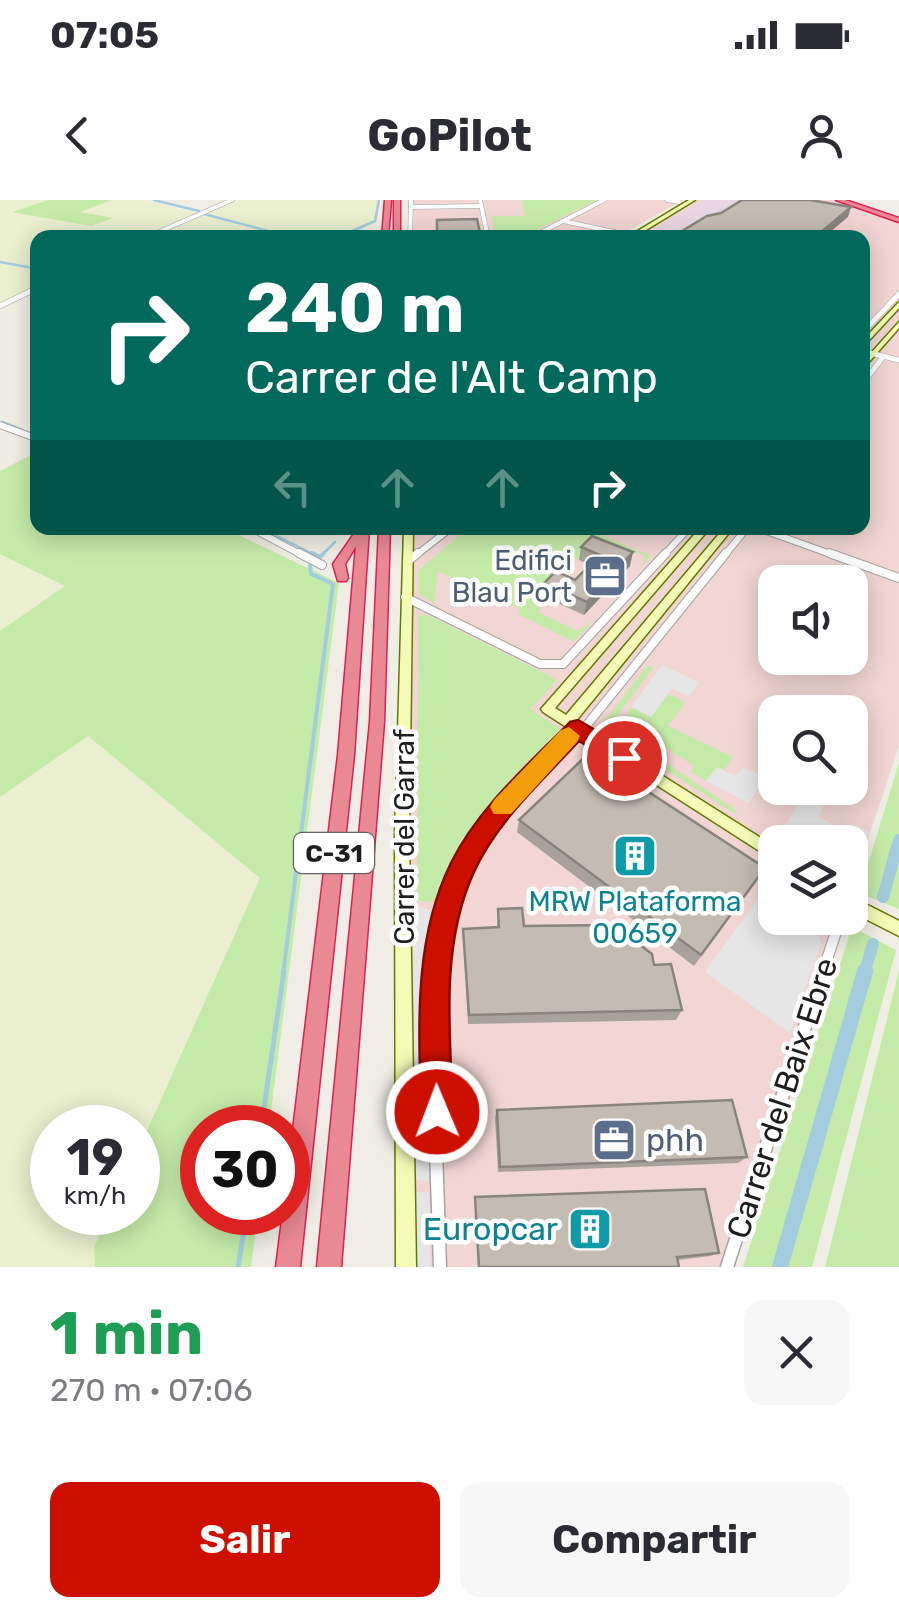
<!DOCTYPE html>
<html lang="es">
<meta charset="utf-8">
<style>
:root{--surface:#fff;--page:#f7f7f7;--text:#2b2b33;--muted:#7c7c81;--accent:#cd0f00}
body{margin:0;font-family:Rubik,sans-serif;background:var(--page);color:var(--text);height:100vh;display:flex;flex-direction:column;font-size:38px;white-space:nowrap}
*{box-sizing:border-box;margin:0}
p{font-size:32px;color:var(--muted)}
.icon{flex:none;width:55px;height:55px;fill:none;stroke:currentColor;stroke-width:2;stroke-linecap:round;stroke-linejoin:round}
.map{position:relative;height:1067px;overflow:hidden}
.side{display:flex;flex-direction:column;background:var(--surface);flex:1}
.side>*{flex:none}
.guide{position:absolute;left:30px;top:30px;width:840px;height:305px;border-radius:20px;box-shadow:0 5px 25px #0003;background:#00695c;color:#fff;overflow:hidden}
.buttons{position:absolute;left:758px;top:365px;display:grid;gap:20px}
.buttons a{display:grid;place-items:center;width:110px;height:110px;border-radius:20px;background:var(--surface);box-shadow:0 5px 25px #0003;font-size:50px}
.speed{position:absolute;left:30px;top:905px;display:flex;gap:20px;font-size:50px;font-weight:700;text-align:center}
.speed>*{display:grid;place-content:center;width:130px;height:130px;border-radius:50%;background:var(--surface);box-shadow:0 5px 25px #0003;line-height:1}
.speed small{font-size:25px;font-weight:400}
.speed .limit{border:15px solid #d22;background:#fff;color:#111}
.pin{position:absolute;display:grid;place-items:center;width:85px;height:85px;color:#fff;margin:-42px;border:5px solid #fff;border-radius:50%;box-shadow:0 2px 10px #0007}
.me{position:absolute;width:110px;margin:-55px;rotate:359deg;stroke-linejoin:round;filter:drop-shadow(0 0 8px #0008)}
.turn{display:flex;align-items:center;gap:35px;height:210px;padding:0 50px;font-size:45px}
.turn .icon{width:130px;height:130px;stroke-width:2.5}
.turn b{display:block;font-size:70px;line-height:85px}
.lanes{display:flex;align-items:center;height:95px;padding:0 50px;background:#0003;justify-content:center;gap:50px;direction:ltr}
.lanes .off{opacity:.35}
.round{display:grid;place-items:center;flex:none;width:105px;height:105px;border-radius:20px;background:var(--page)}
.summary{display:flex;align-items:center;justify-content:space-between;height:170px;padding:0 50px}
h1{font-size:60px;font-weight:700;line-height:75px;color:#1e9e55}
.action{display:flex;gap:20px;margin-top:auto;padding:20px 50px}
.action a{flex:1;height:115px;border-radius:20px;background:var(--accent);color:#fff;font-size:40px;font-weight:700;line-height:115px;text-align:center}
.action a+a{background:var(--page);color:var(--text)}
.status{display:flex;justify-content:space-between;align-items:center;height:70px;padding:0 50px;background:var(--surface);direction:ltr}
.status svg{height:28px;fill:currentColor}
header{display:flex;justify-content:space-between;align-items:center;height:130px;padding:0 50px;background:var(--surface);font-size:45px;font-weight:700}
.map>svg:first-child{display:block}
.commercial{fill:#f1d6d3;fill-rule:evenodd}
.industrial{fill:#e9d6e4}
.farmland{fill:#eaefcf}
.grass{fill:#c5eba8}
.parking{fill:#e6e6e6}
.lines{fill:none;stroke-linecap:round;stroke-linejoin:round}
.stream-far2{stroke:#a3cddf;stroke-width:2.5}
.stream-far1{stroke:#a3cddf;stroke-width:4}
.stream{stroke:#a3cddf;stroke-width:5}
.canal-far1{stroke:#a3cddf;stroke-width:12}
.canal{stroke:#a3cddf;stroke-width:16}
.street-far5-casing{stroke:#a5a5a5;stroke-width:5}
.street-far4-casing{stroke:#a5a5a5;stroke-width:6}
.street-far3-casing{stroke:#a5a5a5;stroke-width:8}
.street-far2-casing{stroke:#a5a5a5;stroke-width:10}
.street-far1-casing{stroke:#a5a5a5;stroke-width:12}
.street-casing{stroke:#a5a5a5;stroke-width:15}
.secondary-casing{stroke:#647902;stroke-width:3}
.highway-casing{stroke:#e01f53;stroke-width:3}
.street-far5{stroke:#fff;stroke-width:4}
.street-far4{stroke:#fff;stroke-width:5}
.street-far3{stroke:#fff;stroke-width:6}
.street-far2{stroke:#fff;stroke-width:8}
.street-far1{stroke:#fff;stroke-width:10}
.street{stroke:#fff;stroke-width:12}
.secondary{fill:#f3fbb6;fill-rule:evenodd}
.highway{fill:#e98994;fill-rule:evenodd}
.wall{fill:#a9a29a}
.shaded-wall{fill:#89847d}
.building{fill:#c4bcb3;stroke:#89847d;stroke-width:2.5}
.route{fill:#cd0f00;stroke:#850a00;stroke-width:2.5}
.slow{fill:#f59e0b}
.labels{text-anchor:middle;stroke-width:9;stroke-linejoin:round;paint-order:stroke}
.shield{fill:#fff;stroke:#626262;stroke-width:2.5}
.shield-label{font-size:25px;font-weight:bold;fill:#1e1e1e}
.service-label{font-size:28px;fill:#4e5e75;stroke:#fff;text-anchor:end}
.street-label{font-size:28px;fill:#1e1e1e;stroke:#fff}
.culture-label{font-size:28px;fill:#0d838f;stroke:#fff}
.near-street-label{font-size:32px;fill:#1e1e1e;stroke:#fff}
.near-service-label{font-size:32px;fill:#4e5e75;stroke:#fff;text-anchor:start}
.near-culture-label{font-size:32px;fill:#0d838f;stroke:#fff;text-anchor:end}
</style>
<div class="status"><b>07:05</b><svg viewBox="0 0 49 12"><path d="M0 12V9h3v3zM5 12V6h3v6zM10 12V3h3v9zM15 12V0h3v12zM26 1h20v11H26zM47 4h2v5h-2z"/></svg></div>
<header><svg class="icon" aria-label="back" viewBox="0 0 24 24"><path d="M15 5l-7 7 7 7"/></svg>GoPilot<svg class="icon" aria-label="person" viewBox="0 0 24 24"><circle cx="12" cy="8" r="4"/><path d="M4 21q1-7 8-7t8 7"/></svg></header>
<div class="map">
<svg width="899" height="1067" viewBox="0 0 899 1067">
<rect width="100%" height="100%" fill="#f0ede4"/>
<!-- commercial -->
<g class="commercial">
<path d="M411 0H682L617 37 410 38Z"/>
<path d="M697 0H835L899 22V546L850 693V642H775V718H842L727 1067H401L408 328H862V38L632 37ZM775 382H850V458H775ZM775 512H850V588H775Z"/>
</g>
<!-- industrial -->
<path class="industrial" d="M705 0H754L696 37 638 38Z"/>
<!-- farmland -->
<g class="farmland">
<path d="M0 0H49L14 12 78 13 112 0H138L196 13 140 37 38 38 37 85 0 104Z"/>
<path d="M235 0H380L377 23 340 37 149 38Z"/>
<path d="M0 354 66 386 0 431Z"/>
<path d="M88 536 260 678 138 951V928H52V1012L110 1013 94 1047 95 1067H0V597Z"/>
</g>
<!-- grass -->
<g class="grass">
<path d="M49 0H112L80 12 113 18 91 26 12 12Z"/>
<path d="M521 0H597L522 37H496L491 16H525Z"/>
<path d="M29 256 37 257 38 328H224L339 383 269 927 202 928V1012L258 1013 251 1067H95L94 1047 110 1013 138 1012V951L260 678 88 536 0 597V431L65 386 0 354V271Z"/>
<path d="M468 328H584L651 356 640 368 646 356 607 341 579 360 573 358 550 381 536 405 541 408 538 412 578 431 593 420 574 442 518 414 520 409 438 371 434 404 419 394 418 371Z"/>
<path d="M418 415 430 416 557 480 530 509 562 530 504 591 461 646 437 702 417 701Z"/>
<path d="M648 465 653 468 610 525 737 611 735 614 607 532 606 519Z"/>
<path d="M668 494 685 502 668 526 733 557 724 570 717 567 706 581 691 572 694 566 658 543 654 548 621 525 631 507 651 516Z"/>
<path d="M899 563V709L859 693Z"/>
<path d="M852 727 896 750 812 1067H743Z"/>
<path d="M899 770V1067H825Z"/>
</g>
<!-- parking -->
<g class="parking">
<path d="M662 465 699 482 689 496 672 489 651 517 631 507Z"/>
<path d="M717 567 736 576 743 567 764 577 749 603 706 581Z"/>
<path d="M804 596 823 606 819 617 849 632 854 624 869 632 858 660 850 656V642H787L778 637Z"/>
<path d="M775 675V718H814L821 743 790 833 705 772Z"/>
<path d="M419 707 438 713 428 796 429 981 415 980 413 715Z"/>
<path d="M415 992H429L430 1067H415Z"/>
</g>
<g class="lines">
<!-- stream-far2 -->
<g class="stream-far2">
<path d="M154 0 199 11"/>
<path d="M204 14 295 38"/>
<path d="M336 38 375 21 379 0"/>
<path d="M0 62 38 69"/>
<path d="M3 222 22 230"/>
<path d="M261 328 317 356"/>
<path d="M340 333 341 328"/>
<path d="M321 356 335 342"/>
</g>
<!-- stream-far1 -->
<g class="stream-far1">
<path d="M312 353 320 357 324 353"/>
<path d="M283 774 333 384 311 374 310 365"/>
</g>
<!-- stream -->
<g class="stream">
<path d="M261 928 284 771"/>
<path d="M238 1067 247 1012"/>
</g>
<!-- canal-far1 -->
<g class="canal-far1">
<path d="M883 697 899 640"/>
<path d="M864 774 873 744"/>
</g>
<!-- canal -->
<path class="canal" d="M780 1067 865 771"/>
<defs>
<g id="street-far5">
<path d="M480 0 488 38"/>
<path d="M667 0 679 2"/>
<path d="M411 7 481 6"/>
<path d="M563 21 619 33"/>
<path d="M145 38 232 0"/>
<path d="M410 38 411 0"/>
<path d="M530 38 604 0"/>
<path d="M26 93 38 87"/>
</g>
<g id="street-far4">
<path d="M0 106 31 91"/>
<path d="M862 133 899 94"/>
<path d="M862 151 899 160"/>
<path d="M862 184 884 156"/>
</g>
<g id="street-far3">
<path d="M0 225 38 239"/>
<path d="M251 328 304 356"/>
<path d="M758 328 836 356"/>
<path d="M415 356 451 328"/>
<path d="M663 356 689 328"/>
<path d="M724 356 747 328"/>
</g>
<g id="street-far2">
<path d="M299 353 322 365"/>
<path d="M829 353 899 378"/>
<path d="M407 362 418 353"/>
<path d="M405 397 540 464H563L666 353"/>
<path d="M582 531 726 353"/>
<path d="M564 541 578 528"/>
</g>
<g id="street-far1">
<path d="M837 729 864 710"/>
<path d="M437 774C446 676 495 603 567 538"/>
<path d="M822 774 837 729 835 718"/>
</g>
<g id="street">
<path d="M437 771 433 863 440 1067"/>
<path d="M727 1067 823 771"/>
</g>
<g id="secondary">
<path d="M689 0H695L633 38H626Z"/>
<path d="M899 102V108L862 148V141Z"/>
<path d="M899 122V128L862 170V163Z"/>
<path d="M404 328H413L409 634 416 1067H396L395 634Z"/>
<path d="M700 328H710L555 508 566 515 724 328H733L576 521 775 647V661L543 512 541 509Z"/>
<path d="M850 696 899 721V736L850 711Z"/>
</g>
<g id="highway">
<path d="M385 0H391L388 38H382Z"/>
<rect x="394" y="0" width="6" height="38"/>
<path d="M836 0H845L899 18V22Z"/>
<path d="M358 328H369L354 555 300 1067H276L283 1012H288V972L338 555 356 346 345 364 348 378 346 381H338L333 364Z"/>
<path d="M379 328H390L384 522 341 1067H317L370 522Z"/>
</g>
</defs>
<!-- street-far5 casing -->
<use href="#street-far5" class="street-far5-casing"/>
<!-- street-far4 casing -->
<use href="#street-far4" class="street-far4-casing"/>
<!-- street-far3 casing -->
<use href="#street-far3" class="street-far3-casing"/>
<!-- street-far2 casing -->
<use href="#street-far2" class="street-far2-casing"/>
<!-- street-far1 casing -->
<use href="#street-far1" class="street-far1-casing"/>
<!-- street casing -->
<use href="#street" class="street-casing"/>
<!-- secondary casing -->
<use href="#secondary" class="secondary-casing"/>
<!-- highway casing -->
<use href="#highway" class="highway-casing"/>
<!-- street-far5 -->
<use href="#street-far5" class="street-far5"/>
<!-- street-far4 -->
<use href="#street-far4" class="street-far4"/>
<!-- street-far3 -->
<use href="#street-far3" class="street-far3"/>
<!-- street-far2 -->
<use href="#street-far2" class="street-far2"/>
<!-- street-far1 -->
<use href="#street-far1" class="street-far1"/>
<!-- street -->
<use href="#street" class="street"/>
<!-- secondary -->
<use href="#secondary" class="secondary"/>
<!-- highway -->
<use href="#highway" class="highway"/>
</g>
<!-- wall -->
<g class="wall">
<path d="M436 25 480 33V38H436Z"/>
<path d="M581 347 630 366 584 415 542 396 544 383 575 380 590 365 579 360Z"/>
<path d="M519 620 765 668 694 766 517 632Z"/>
<path d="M498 709 524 726 654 765 682 810 676 820 468 824 463 729 497 727Z"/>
<path d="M497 910 747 957 738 963 498 972 495 917Z"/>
<path d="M475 997 719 1053 710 1056 678 1060 679 1067H478Z"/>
</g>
<!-- shaded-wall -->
<g class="shaded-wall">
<path d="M851 7 848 17 823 38H814Z"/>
<path d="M633 352 630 366 584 415 587 402Z"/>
</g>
<!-- building -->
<g class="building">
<path d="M742 0H810L851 7 814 38H683L690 33 682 31 707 16 721 13Z"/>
<path d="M477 19 480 33 437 34V20Z"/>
<path d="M592 336 633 352 587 402 544 383 556 371 575 380 600 355 581 347Z"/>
<path d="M589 553 765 668 701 755 519 620Z"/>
<path d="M522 708 524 726 614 725 652 754 654 765 671 764 682 810 469 815 463 729 499 727 498 709Z"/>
<path d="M732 900 747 957 500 967 497 910Z"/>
<path d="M705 989 719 1053 677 1057 679 1067H479L475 997Z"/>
</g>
<!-- route -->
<path class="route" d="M578 520 633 552 636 558 624 568 579 541C542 581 496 622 473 674 440 748 450 833 453 912L448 923 437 928 425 923 421 912C419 827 413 740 451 663 478 608 528 565 570 522Z"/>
<!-- slow -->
<path class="slow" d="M569 527 580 536 577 542 511 614H494L490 607 494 600 561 530Z"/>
<!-- icons -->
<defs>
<symbol id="office-square" viewBox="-11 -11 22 22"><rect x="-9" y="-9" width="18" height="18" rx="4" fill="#5c6f8a" stroke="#fff"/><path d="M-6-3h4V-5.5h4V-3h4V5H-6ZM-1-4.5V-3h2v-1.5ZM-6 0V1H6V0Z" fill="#fff"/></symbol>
<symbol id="building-square" viewBox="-11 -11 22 22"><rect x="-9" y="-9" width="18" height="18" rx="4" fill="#0f9aa8" stroke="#fff"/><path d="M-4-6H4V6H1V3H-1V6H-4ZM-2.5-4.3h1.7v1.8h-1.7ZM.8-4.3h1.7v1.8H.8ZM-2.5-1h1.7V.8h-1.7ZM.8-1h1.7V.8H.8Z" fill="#fff"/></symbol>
</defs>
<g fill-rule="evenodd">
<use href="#office-square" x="580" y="351" width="50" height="50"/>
<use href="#building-square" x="610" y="631" width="50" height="50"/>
<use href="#office-square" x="589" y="915" width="50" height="50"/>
<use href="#building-square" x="565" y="1004" width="50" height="50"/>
</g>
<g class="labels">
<!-- shield labels -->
<rect class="shield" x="294" y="633" width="80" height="40" rx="8"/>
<g class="shield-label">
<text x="334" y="662">C-31</text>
</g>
<!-- service labels -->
<g class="service-label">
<text x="572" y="370">Edifici<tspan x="572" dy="32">Blau Port</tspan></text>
</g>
<!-- street labels -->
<g class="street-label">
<text transform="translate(404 637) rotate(-90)" y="10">Carrer del Garraf</text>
</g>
<!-- culture labels -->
<g class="culture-label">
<text x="635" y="711">MRW Plataforma<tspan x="635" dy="32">00659</tspan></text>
</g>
<!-- near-street labels -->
<g class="near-street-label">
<text transform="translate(782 898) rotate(-72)" y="11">Carrer del Baix Ebre</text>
</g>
<!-- near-service labels -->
<g class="near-service-label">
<text x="646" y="951">phh</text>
</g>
<!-- near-culture labels -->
<g class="near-culture-label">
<text x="558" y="1040">Europcar</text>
</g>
</g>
</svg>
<div class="buttons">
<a><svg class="icon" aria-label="sound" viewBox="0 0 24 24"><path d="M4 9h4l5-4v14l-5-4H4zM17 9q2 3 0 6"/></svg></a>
<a><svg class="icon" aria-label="search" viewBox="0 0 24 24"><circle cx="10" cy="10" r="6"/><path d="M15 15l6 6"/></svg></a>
<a><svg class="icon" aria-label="layers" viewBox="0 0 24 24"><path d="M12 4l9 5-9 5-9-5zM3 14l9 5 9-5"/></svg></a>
</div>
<div class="speed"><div>19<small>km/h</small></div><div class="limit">30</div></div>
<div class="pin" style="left:624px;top:558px;background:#d93025"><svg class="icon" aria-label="arrive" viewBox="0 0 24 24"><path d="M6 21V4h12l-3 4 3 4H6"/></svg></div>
<svg class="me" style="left:437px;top:912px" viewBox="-20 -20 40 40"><circle r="17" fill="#cd0f00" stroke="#fff" stroke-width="3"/><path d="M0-11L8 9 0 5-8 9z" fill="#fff"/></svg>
<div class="guide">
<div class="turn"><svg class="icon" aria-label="right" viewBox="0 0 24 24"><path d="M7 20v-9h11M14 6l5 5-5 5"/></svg><div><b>240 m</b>Carrer de l'Alt Camp</div></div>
<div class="lanes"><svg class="icon off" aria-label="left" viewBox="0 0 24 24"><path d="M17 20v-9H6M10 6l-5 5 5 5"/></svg><svg class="icon off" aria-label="ahead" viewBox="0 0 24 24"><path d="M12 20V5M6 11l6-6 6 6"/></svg><svg class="icon off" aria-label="ahead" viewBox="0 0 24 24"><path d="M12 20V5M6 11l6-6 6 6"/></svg><svg class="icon" aria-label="right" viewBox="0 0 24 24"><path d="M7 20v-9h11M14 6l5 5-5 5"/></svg></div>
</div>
</div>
<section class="side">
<div class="summary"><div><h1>1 min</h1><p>270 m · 07:06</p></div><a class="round"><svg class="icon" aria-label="close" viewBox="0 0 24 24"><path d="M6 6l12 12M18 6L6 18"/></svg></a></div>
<div class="action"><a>Salir</a><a>Compartir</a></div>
</section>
